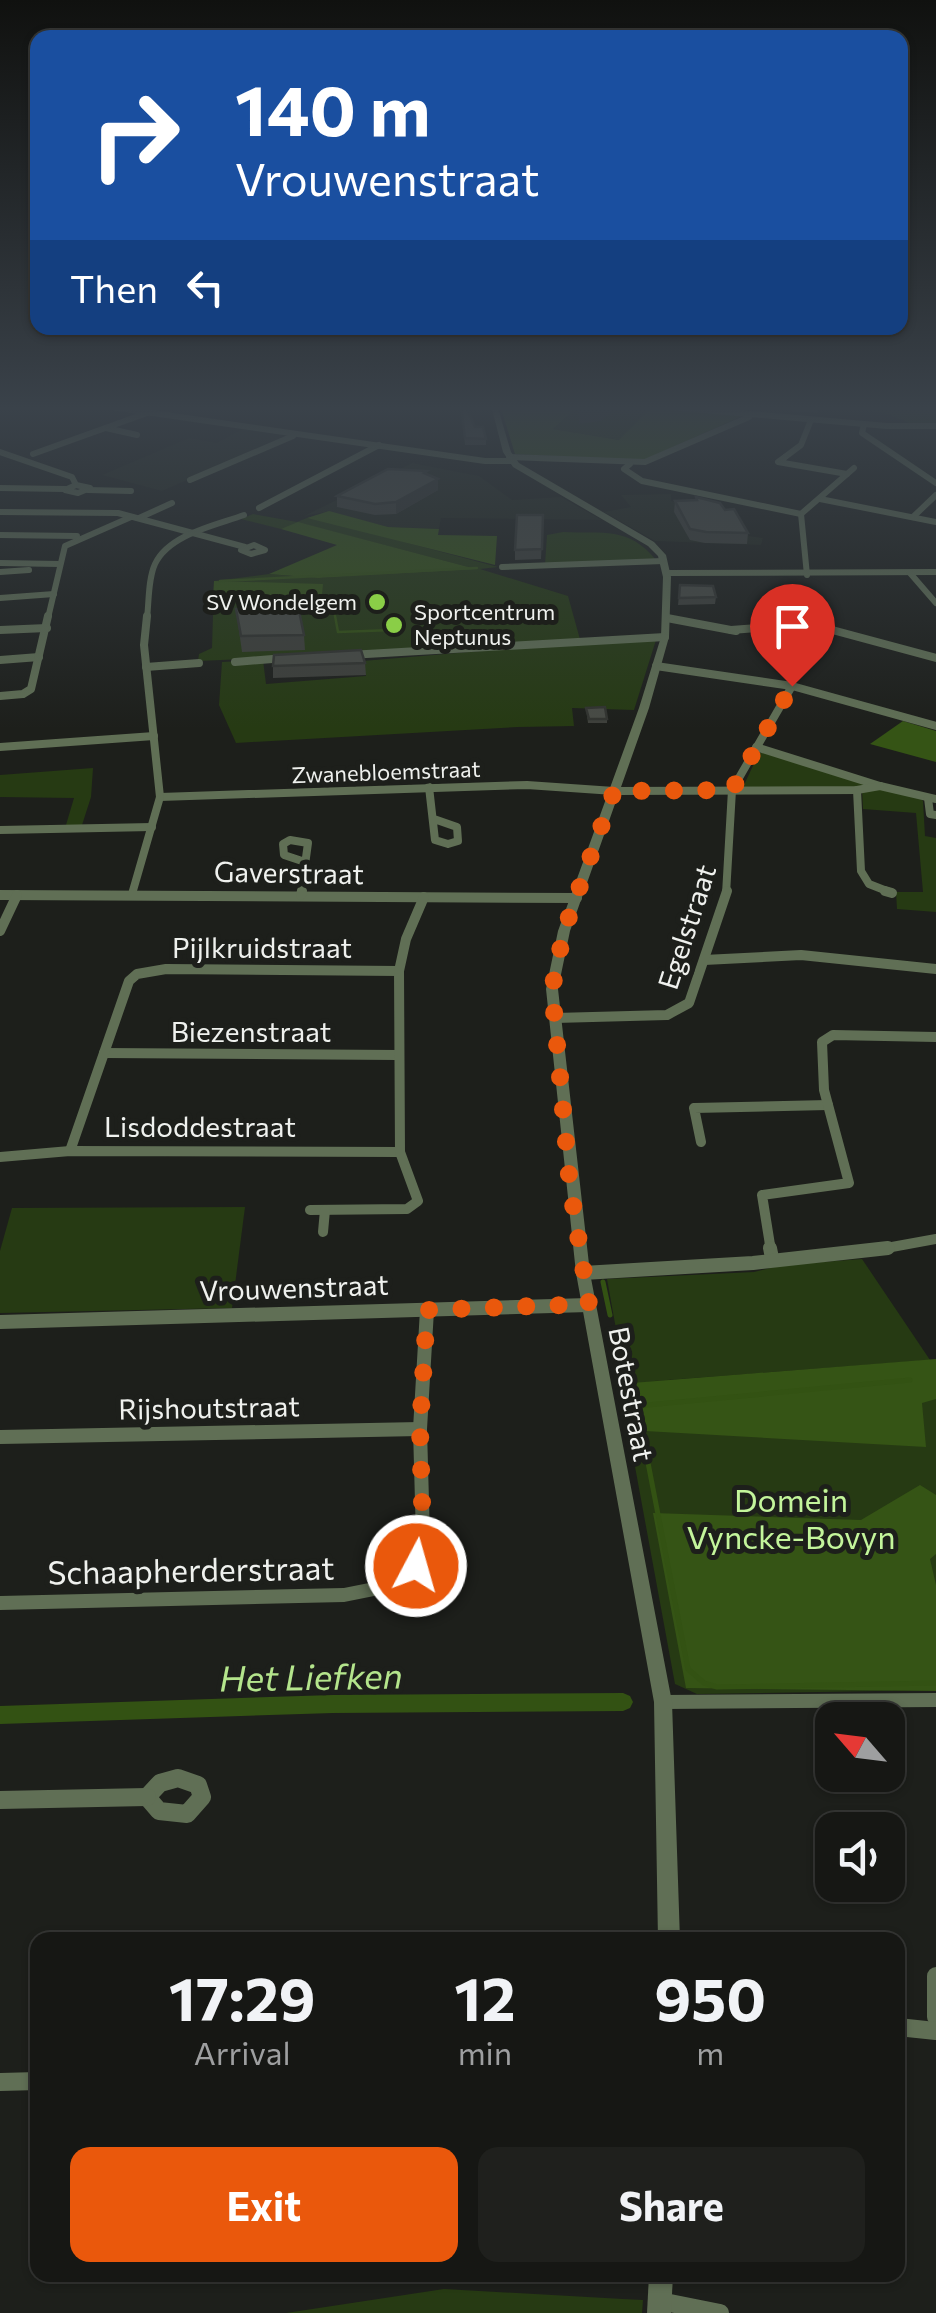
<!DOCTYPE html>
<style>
:root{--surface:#161714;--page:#1f201d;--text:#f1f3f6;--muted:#9e9fa0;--line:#353634;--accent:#ea580c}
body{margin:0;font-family:Commissioner,sans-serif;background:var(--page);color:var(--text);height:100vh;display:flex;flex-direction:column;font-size:38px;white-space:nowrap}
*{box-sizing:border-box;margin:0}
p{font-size:32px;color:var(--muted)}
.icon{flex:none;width:55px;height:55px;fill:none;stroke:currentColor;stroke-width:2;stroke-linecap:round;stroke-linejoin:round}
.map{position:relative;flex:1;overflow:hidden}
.panel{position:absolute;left:30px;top:1932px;width:875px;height:350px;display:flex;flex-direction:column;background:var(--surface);border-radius:20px;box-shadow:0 2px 8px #0004,0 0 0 2px var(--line)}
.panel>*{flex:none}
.top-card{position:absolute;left:30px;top:30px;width:878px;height:305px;border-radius:20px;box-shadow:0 2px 8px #0004,0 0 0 2px var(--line);background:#1a4fa0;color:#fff;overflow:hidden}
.needle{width:65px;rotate:298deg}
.tools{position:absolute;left:815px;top:1702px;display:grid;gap:20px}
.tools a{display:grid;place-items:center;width:90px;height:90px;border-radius:20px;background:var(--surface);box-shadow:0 2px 8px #0004,0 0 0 2px var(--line);font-size:50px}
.pin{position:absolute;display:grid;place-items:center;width:85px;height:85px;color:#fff;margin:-102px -42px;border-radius:50% 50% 50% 0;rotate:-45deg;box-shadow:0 0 10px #0007}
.pin .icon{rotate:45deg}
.me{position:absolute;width:110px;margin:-55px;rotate:6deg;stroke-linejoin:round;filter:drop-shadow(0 0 8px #0008)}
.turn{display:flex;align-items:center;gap:35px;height:210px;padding:0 40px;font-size:45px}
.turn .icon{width:130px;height:130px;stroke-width:2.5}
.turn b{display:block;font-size:70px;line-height:85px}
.then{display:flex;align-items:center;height:95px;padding:0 40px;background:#0003;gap:20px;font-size:38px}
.eta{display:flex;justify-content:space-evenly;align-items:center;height:170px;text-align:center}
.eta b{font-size:60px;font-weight:700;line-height:70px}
.button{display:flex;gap:20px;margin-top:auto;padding:20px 40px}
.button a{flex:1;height:115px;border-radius:20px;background:var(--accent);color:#fff;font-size:40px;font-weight:700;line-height:115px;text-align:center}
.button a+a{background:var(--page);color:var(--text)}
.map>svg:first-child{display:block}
.built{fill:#23281f}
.green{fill:#263a13}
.forest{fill:#355415}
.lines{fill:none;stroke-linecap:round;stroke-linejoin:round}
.stream-far1{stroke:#335213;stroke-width:2.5}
.stream{stroke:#335213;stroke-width:5}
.canal{fill:#335213;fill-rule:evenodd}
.minor-far4{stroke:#606f55;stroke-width:6}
.minor-far3{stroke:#606f55;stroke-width:8}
.minor-far2{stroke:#606f55;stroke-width:10}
.minor-far1{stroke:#606f55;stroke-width:14}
.minor{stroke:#606f55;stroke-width:18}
.tertiary{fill:#606f55;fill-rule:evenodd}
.wall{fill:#3e403b}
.shaded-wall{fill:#323430}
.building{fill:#484b45;stroke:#323430;stroke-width:2.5}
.route{stroke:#ea580c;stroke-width:18;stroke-dasharray:0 32.4}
.poi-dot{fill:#8ace47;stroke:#1d1f1b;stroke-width:4}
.labels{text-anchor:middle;stroke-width:10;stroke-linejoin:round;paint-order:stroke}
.far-poi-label{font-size:22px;fill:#eff1ee;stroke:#1d1f1b;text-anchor:end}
.far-street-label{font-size:22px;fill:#eff1ee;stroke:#1d1f1b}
.street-label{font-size:28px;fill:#eff1ee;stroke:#1d1f1b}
.near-park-label{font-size:32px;fill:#c3f59b;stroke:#1d1f1b}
.near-street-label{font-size:32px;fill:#eff1ee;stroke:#1d1f1b}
.near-water-label{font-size:35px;font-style:italic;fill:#b4e58c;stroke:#1d1f1b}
</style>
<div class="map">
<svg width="936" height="2313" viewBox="0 0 936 2313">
<rect width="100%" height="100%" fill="#1d1f1b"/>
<!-- built -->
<g class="built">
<path d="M244 428 289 435 162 491 102 475 189 438 217 443Z"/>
<path d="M412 463 479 476 512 500 561 497 602 520 441 518 439 529 388 527 326 512 304 516Z"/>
<path d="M671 494V501L737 517 749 536 763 538 761 545 655 541 604 512 631 507 621 495Z"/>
</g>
<!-- green -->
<g class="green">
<path d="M579 405 650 410 620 440 553 429Z"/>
<path d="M839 405H936V424H912L888 414Z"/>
<path d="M253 514 297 522 307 518 325 521 498 567 480 569 568 596 581 643 656 640 634 710 572 708 574 726 518 727 236 743 219 705 222 662 263 660 266 684 366 676 363 661 527 647 198 661 199 654 212 648 214 581 269 574 318 578 472 568 304 524 281 529 241 519Z"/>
<path d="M563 532C604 534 628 526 656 560L545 565 547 535Z"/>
<path d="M767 752 919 797 923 801 925 836 936 838V912L897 909 896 892H923L916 813 863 809 862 790 743 787 759 753Z"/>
<path d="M93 768 91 797 82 825H66L74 798 0 797V775Z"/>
<path d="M245 1207 232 1308 0 1313V1251L12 1208Z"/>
<path d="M862 1259 930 1360 641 1382 936 1361V1690L697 1694 675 1684 620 1385 633 1383 625 1379 607 1279 754 1272 783 1265Z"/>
<path d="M444 2289 623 2299 643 2300 642 2313H286Z"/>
</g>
<!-- forest -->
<g class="forest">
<path d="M500 405H579L553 429 619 440 649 410 609 405 742 416 642 461 515 454Z"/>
<path d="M329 511 388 527 439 529 438 535 497 536 495 565 307 518Z"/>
<path d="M298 522 476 569 318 578 269 574 337 545 281 529Z"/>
<path d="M214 581 323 584 322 595 267 601 213 600Z"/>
<path d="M903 721 936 731V762L870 744Z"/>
<path d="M936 1359V1399L922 1403 926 1447 645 1431 632 1383Z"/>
<path d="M920 1485 936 1495V1554L930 1559 936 1585V1691L686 1688 653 1513 861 1520Z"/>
</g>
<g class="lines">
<!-- stream-far1 -->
<g class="stream-far1">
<path d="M220 581 477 568"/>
<path d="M333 605 338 632 393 630"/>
</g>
<!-- stream -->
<g class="stream">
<path d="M603 1282 610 1315"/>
<path d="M614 1340 621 1379"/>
<path d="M910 1380 637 1406 688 1669 704 1683 717 1687 936 1683"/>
</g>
<!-- canal -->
<path class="canal" d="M623 1693 630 1696 633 1702 630 1708 623 1711 333 1713 0 1724V1706L333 1695Z"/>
<!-- minor-far4 -->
<g class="minor-far4">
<path d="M97 405 485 461H513"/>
<path d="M646 405 887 426H936"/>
<path d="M864 424 862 433 936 483"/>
<path d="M106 428 137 435"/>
<path d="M0 452 72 477 76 485"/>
<path d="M33 454 147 413"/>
<path d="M509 457 645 462 749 417"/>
<path d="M785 457 778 462 847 474"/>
<path d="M785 457 801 445 811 420"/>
<path d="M630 464 624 469 642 481 801 514"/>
<path d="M190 480 293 436"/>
<path d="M76 485 90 488 78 493 65 490Z"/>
<path d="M0 488 65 489"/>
<path d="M88 490 131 491"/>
<path d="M820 499 936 522"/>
<path d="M259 508 379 445"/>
<path d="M0 512 118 513 245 547"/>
<path d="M801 514 854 468"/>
<path d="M801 514 807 575"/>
<path d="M913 517 936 495"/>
<path d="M139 518 172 503"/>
<path d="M0 535 77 536"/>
<path d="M254 545 265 550 251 554 241 550Z"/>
<path d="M0 563 60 564"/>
<path d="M502 567 663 561"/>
<path d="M0 572 29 570"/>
<path d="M666 573 936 572"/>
<path d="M910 573 936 603"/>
<path d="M0 598 54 594"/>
<path d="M48 618 65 546 131 517"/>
<path d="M147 618C149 602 148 579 155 564 169 534 217 525 244 515"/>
</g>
<!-- minor-far3 -->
<g class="minor-far3">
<path d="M667 618 736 631"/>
<path d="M0 630 47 628"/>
<path d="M731 630 810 624 936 658"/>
<path d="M755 634 779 635 805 626"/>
<path d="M349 655 665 637"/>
<path d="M0 660 39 657"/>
<path d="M235 662 285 658"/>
<path d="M656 666 792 686 936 726"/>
<path d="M146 667 199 663"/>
<path d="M0 696 23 694 31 689 48 616"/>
<path d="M0 747 154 736"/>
<path d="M756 747 880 786 936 799"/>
<path d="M429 787 435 840 448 844 458 841 457 827 434 819"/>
<path d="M857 790 861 871 869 884 892 893"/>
<path d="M160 797 527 785 614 791 857 790 880 786"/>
<path d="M928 798 930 814 936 815"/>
<path d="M0 830 152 827"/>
<path d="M132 894 160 797 144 645 147 616"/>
<path d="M301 894 308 843 290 840 283 844 284 855 305 862"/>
<path d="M726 894 732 790 792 686"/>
</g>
<!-- minor-far2 -->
<g class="minor-far2">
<path d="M885 891 892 893"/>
<path d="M0 895 577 898"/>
<path d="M301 895 302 891"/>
<path d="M0 931 17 895"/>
<path d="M704 960 801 955 936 969"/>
<path d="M555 1018 667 1015 689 1003 727 891"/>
<path d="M104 1053 398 1055"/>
<path d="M701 1142 694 1108 828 1105"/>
<path d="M70 1151 129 981 137 974 166 969 399 971"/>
<path d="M0 1157 70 1151 400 1152"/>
<path d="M310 1210 407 1209 418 1201 400 1152 399 971 406 939 424 897"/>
<path d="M323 1232 325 1210"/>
<path d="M771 1251 762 1195 849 1183 824 1090 822 1042 833 1035 936 1037"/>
<path d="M870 1251 936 1239"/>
</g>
<!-- minor-far1 -->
<g class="minor-far1">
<path d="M770 1248 772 1258"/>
<path d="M583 1273 753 1263 888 1248"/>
<path d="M0 1322 589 1305"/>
<path d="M0 1437 420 1429"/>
<path d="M0 1603 344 1595 399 1584 417 1566 423 1538 420 1429 427 1310"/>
<path d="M663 1702 936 1700"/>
</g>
<!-- minor -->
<g class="minor">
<path d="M178 1778 198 1785 202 1797 187 1814 159 1811 147 1797 160 1783Z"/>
<path d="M0 1800 147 1797"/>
<path d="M936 1976V2017"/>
<path d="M898 2027 936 2031"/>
<path d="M0 2082 38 2081"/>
<path d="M660 2301 720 2313"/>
</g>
<!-- tertiary -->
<g class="tertiary">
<path d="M491 405H497L511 452 519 463 654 542 666 555 671 577 669 637 649 708 570 931 558 989 590 1273 672 1702 680 1940H658L654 1702 576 1273 546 989 558 931 639 708 661 637 663 577 658 556 648 546 513 467 503 452Z"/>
<path d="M649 2275H673L671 2313H647Z"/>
</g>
</g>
<!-- wall -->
<g class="wall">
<path d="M461 405 475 427 486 439V445H465Z"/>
<path d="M791 405H821L817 413 790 411Z"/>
<path d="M427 471V475L438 490 396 514 375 515 337 507V496Z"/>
<path d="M696 497 725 510 748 533 747 544 705 543 690 540 674 512 675 501 696 500Z"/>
<path d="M543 515 541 559 515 560V550Z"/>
<path d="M680 585 716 597 715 604 678 605Z"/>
<path d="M236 609 304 635 305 650 242 652Z"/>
<path d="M365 663 366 675 273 678V666Z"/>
<path d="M586 708 607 719V723H588Z"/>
</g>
<!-- shaded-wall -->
<g class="shaded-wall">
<path d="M605 405H611V412L601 421 579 424 580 411Z"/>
<path d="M438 479V490L396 514V502Z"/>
</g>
<!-- building -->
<g class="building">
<path d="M461 405H465L475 427H483L486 439 465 438Z"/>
<path d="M586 405H605L602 408 580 411Z"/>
<path d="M388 469 427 471 424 473 438 479 396 502 375 504 337 496Z"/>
<path d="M696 497 720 503 725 510 734 509 748 533 706 532 690 529 675 501 697 500Z"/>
<path d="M517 515H543L542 549 515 550Z"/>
<path d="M680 585 713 586 716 597 679 598Z"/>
<path d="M296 596 304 635 241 636 236 609H248V598Z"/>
<path d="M361 650 365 663 273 666 274 655Z"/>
<path d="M605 707 607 719H589L586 708Z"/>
</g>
<!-- sky -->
<linearGradient id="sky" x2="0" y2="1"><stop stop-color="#10110f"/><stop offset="0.56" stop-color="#3a424a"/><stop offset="1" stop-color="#3a424a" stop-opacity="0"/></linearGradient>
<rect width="936" height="729" fill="url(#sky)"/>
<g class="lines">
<!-- route -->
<path class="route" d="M416 1566 423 1538 420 1428 427 1310 589 1304 570 1186 552 989 564 931 614 791 732 790 792 686"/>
</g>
<!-- markers -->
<g class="poi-dot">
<circle cx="377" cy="602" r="10"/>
<circle cx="394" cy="625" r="10"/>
</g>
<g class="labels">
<!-- far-poi labels -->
<g class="far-poi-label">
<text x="357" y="610">SV Wondelgem</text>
<text x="414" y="620" text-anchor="start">Sportcentrum<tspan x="414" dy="25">Neptunus</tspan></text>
</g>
<!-- far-street labels -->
<g class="far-street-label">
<text transform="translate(386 772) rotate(-2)" y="8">Zwanebloemstraat</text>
</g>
<!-- street labels -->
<g class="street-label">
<text transform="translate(289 873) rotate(1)" y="10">Gaverstraat</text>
<text transform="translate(687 927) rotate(-72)" y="10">Egelstraat</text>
<text x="262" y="958">Pijlkruidstraat</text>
<text x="251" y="1042">Biezenstraat</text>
<text x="200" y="1137">Lisdoddestraat</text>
<text transform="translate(294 1288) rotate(-2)" y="10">Vrouwenstraat</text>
<text transform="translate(631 1394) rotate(79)" y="10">Botestraat</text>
<text transform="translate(209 1408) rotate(-1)" y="10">Rijshoutstraat</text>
</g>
<!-- near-park labels -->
<g class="near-park-label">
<text x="791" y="1512">Domein<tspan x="791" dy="37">Vyncke-Bovyn</tspan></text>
</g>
<!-- near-street labels -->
<g class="near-street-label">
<text transform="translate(191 1571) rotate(-1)" y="11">Schaapherderstraat</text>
</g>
<!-- near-water labels -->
<g class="near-water-label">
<text transform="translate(311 1678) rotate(-1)" y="12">Het Liefken</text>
</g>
</g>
</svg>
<div class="tools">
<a><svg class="needle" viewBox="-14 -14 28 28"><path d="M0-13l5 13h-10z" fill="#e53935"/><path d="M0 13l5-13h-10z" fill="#9e9fa0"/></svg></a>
<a><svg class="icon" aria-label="sound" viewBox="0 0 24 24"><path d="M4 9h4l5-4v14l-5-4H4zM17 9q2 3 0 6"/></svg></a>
</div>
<div class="pin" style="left:792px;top:686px;background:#d93025"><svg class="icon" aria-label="arrive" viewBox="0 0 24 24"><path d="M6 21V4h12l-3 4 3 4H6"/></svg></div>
<svg class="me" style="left:416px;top:1566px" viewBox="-20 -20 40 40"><circle r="17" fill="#ea580c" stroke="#fff" stroke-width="3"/><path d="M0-11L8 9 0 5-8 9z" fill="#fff"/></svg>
<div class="top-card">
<div class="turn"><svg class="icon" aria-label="right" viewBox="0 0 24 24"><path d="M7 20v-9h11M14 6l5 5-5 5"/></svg><div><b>140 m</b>Vrouwenstraat</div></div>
<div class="then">Then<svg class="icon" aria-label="left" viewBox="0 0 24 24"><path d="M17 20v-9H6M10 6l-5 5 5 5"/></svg></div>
</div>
<section class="panel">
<div class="eta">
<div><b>17:29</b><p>Arrival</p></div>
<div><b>12</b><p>min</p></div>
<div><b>950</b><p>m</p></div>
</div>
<div class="button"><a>Exit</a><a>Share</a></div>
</section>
</div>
